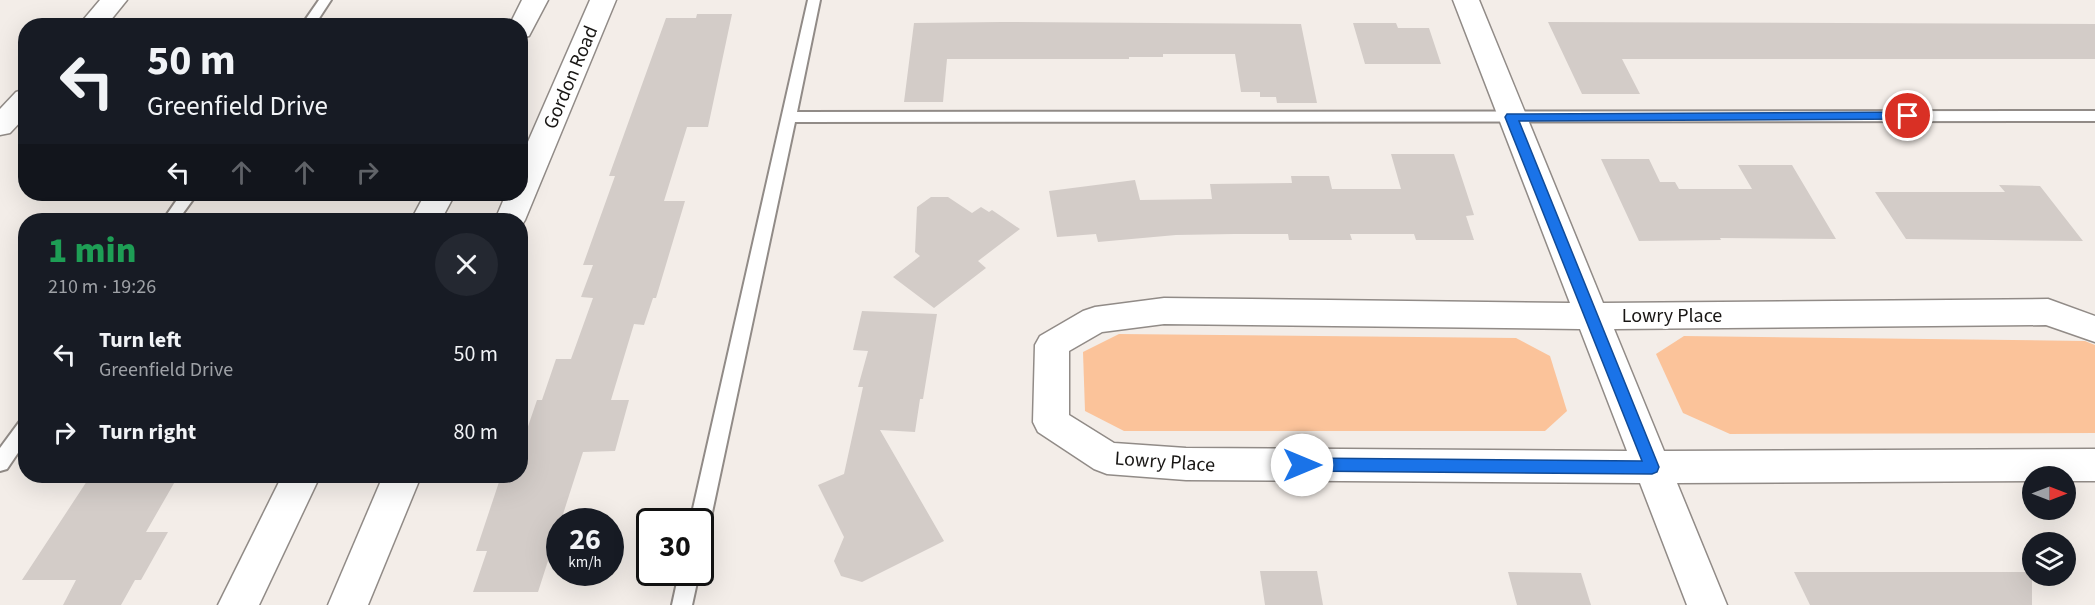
<!DOCTYPE html>
<meta charset="utf-8">
<style>
:root{--surface:#171b24;--page:#242831;--text:#f1f3f6;--muted:#9ea1a6}
body{margin:0;font-family:"Source Sans 3",sans-serif;background:var(--page);color:var(--text);height:100vh;display:flex;flex-direction:column;font-size:22px;white-space:nowrap}
*{box-sizing:border-box;margin:0}
p{font-size:20px;color:var(--muted)}
.icon{flex:none;width:33px;height:33px;fill:none;stroke:currentColor;stroke-width:2;stroke-linecap:round;stroke-linejoin:round}
.map{position:relative;flex:1;overflow:hidden}
.drawer{position:absolute;left:18px;top:213px;width:510px;height:270px;display:flex;flex-direction:column;background:var(--surface);border-radius:24px;box-shadow:0 6px 24px #0002}
.drawer>*{flex:none}
.hud{position:absolute;left:18px;top:18px;width:510px;height:183px;border-radius:24px;box-shadow:0 6px 24px #0002;background:#171b24;color:var(--text);overflow:hidden}
.needle{width:39px;rotate:90deg}
.tools{position:absolute;left:2022px;top:466px;display:grid;gap:12px}
.tools a{display:grid;place-items:center;width:54px;height:54px;border-radius:50%;background:var(--surface);box-shadow:0 6px 24px #0002;font-size:30px}
.speed{position:absolute;left:546px;top:508px;display:flex;gap:12px;font-size:30px;font-weight:700;text-align:center}
.speed>*{display:grid;place-content:center;width:78px;height:78px;border-radius:50%;background:var(--surface);box-shadow:0 6px 24px #0002;line-height:1}
.speed small{font-size:15px;font-weight:400}
.speed .limit{border:3px solid #111;border-radius:9px;background:#fff;color:#111}
.pin{position:absolute;display:grid;place-items:center;width:51px;height:51px;color:#fff;margin:-26px;border:3px solid #fff;border-radius:50%;box-shadow:0 2px 6px #0007}
.me{position:absolute;width:66px;margin:-33px;rotate:90deg;stroke-linejoin:round;filter:drop-shadow(0 0 4px #0008)}
.turn{display:flex;align-items:center;gap:21px;height:126px;padding:0 30px;font-size:27px}
.turn .icon{width:78px;height:78px;stroke-width:2.5}
.turn b{display:block;font-size:42px;line-height:51px}
.lanes{display:flex;align-items:center;height:57px;padding:0 30px;background:#0003;justify-content:center;gap:30px;direction:ltr}
.lanes .off{opacity:.35}
.round{display:grid;place-items:center;flex:none;width:63px;height:63px;border-radius:32px;background:var(--page)}
.head{display:flex;align-items:center;justify-content:space-between;height:102px;padding:0 30px}
h1{font-size:36px;font-weight:800;line-height:45px;color:#1e9e55}
ul{padding:0;list-style:none}
li{display:flex;align-items:center;gap:18px;height:78px;padding:0 30px}
li div{flex:1}
li b{display:block;font-size:22px}
li em{font-style:normal}
.map>svg:first-child{display:block}
.green{fill:#fbc39a}
.building{fill:#d3ccc8}
.lines{fill:none;stroke-linecap:round;stroke-linejoin:round}
.service-casing{stroke:#918b87;stroke-width:4}
.minor-casing{stroke:#918b87;stroke-width:3}
.secondary-casing{stroke:#918b87;stroke-width:3}
.service{fill:#fff;fill-rule:evenodd}
.minor{fill:#fff;fill-rule:evenodd}
.secondary{fill:#fff;fill-rule:evenodd}
.route{fill:#1a73e8;stroke:#114b97;stroke-width:1.5}
.labels{text-anchor:middle;stroke-width:6;stroke-linejoin:round;paint-order:stroke}
.street-label{font-size:20px;fill:#181614;stroke:#fff}
</style>
<div class="map">
<svg width="2095" height="605" viewBox="0 0 2095 605">
<rect width="100%" height="100%" fill="#f3ede8"/>
<!-- green -->
<g class="green">
<path d="M1119 334 1516 338 1550 356 1567 411 1545 431H1124L1085 411 1083 352Z"/>
<path d="M1684 336 2085 341 2095 345V433L1730 434 1683 413 1656 354Z"/>
</g>
<!-- building -->
<g class="building">
<path d="M697 14H732L708 127H687L664 201H685L656 298H653L644 325 634 324 611 400H629L615 451 583 452 538 592H473L487 551H476L501 476H520V450L537 400H542L556 359H571L593 298 581 297 593 265H583L615 176H609L666 18H696Z"/>
<path d="M1001 22 1301 24 1317 103H1277L1276 97H1260V92H1241L1235 54H1163V57H1129V59H947L943 102H904L914 23Z"/>
<path d="M1548 22 2095 24V59H1622L1640 94H1582Z"/>
<path d="M1353 23H1396L1398 28H1429L1441 64H1365Z"/>
<path d="M1391 154H1454L1474 215 1466 216 1474 240H1416L1414 234H1350L1352 240H1289L1288 234H1234L1176 235 1098 242 1096 234 1057 237 1049 191 1135 180 1140 200 1212 199 1210 184 1292 183 1291 176H1329L1332 189H1401Z"/>
<path d="M1601 159H1649L1660 182H1675L1679 189H1752L1738 165H1792L1836 239 1720 238 1721 240 1639 241Z"/>
<path d="M1999 185 2040 186 2083 241 1906 239 1875 192H2005Z"/>
<path d="M931 197H948L972 213 981 207 989 212 992 210 1020 229 978 261 986 268 934 308 893 277 920 256 915 252 917 207Z"/>
<path d="M862 311 937 314 923 399H920L915 432 880 430 944 541 862 582 841 576 834 561 844 537 818 485 844 474 863 387H858L868 351 853 350Z"/>
<path d="M89 478H177L146 532H168L141 580H135L121 605H63L76 580H22Z"/>
<path d="M1260 571H1317L1323 605H1265Z"/>
<path d="M1508 572 1581 573 1591 605H1517Z"/>
<path d="M1794 572H2032V605H1810Z"/>
</g>
<g class="lines">
<defs>
<g id="service">
<path d="M319 0H331L314 26H301Z"/>
<path d="M808 0H820L797 112 2095 111V121L795 122 710 522 707 528 700 530V522H690Z"/>
<path d="M181 194H197L178 220H163Z"/>
<path d="M26 419V441L7 469 0 471V448L20 421Z"/>
<path d="M679 573H699L692 605H672Z"/>
</g>
<g id="minor">
<path d="M100 0H127L106 26H78Z"/>
<path d="M1453 0H1479L1603 303 2048 299 2095 316V342L2046 325 1614 329 1664 451 2095 449V481H2066V477H2032V481L1677 483 1727 605H1687L1640 483 1186 480 1107 474 1094 469 1038 432 1033 422 1035 345 1040 336 1083 311 1095 307 1164 298 1570 303ZM1164 324 1580 329 1627 451 1186 448 1114 443 1069 415V351L1102 332Z"/>
<path d="M26 89V116L10 133 0 135V109L16 92Z"/>
</g>
<g id="secondary">
<path d="M522 0H548L529 36 520 38V26H509Z"/>
<path d="M590 0H616L525 220 520 228V220H495L506 194H520V160Z"/>
<path d="M425 194H455L441 220H411Z"/>
<path d="M282 476H320L259 605H218Z"/>
<path d="M383 476H421L368 605H328Z"/>
</g>
</defs>
<!-- service casing -->
<use href="#service" class="service-casing"/>
<!-- minor casing -->
<use href="#minor" class="minor-casing"/>
<!-- secondary casing -->
<use href="#secondary" class="secondary-casing"/>
<!-- service -->
<use href="#service" class="service"/>
<!-- minor -->
<use href="#minor" class="minor"/>
<!-- secondary -->
<use href="#secondary" class="secondary"/>
</g>
<!-- route -->
<path class="route" d="M1908 112 1912 113V119L1519 121 1659 467 1657 472 1652 474 1302 471 1297 469 1295 465 1297 460 1302 458 1642 461 1505 117 1507 114Z"/>
<g class="labels">
<!-- street labels -->
<g class="street-label">
<text transform="translate(570 77) rotate(-67)" y="7">Gordon Road</text>
<text x="1672" y="322">Lowry Place</text>
<text transform="translate(1165 461) rotate(4)" y="7">Lowry Place</text>
</g>
</g>
</svg>
<div class="tools">
<a><svg class="needle" viewBox="-14 -14 28 28"><path d="M0-13l5 13h-10z" fill="#e53935"/><path d="M0 13l5-13h-10z" fill="#9ea1a6"/></svg></a>
<a><svg class="icon" aria-label="layers" viewBox="0 0 24 24"><path d="M12 4l9 5-9 5-9-5zM3 14l9 5 9-5"/></svg></a>
</div>
<div class="speed"><div>26<small>km/h</small></div><div class="limit">30</div></div>
<div class="pin" style="left:1908px;top:116px;background:#d93025"><svg class="icon" aria-label="arrive" viewBox="0 0 24 24"><path d="M6 21V4h12l-3 4 3 4H6"/></svg></div>
<svg class="me" style="left:1302px;top:465px" viewBox="-20 -20 40 40"><circle r="19" fill="#fff"/><path d="M0-13L10 11 0 6-10 11z" fill="#1a73e8"/></svg>
<div class="hud">
<div class="turn"><svg class="icon" aria-label="left" viewBox="0 0 24 24"><path d="M17 20v-9H6M10 6l-5 5 5 5"/></svg><div><b>50 m</b>Greenfield Drive</div></div>
<div class="lanes"><svg class="icon" aria-label="left" viewBox="0 0 24 24"><path d="M17 20v-9H6M10 6l-5 5 5 5"/></svg><svg class="icon off" aria-label="ahead" viewBox="0 0 24 24"><path d="M12 20V5M6 11l6-6 6 6"/></svg><svg class="icon off" aria-label="ahead" viewBox="0 0 24 24"><path d="M12 20V5M6 11l6-6 6 6"/></svg><svg class="icon off" aria-label="right" viewBox="0 0 24 24"><path d="M7 20v-9h11M14 6l5 5-5 5"/></svg></div>
</div>
<section class="drawer">
<div class="head"><div><h1>1 min</h1><p>210 m · 19:26</p></div><a class="round"><svg class="icon" aria-label="close" viewBox="0 0 24 24"><path d="M6 6l12 12M18 6L6 18"/></svg></a></div>
<ul>
<li><svg class="icon" aria-label="left" viewBox="0 0 24 24"><path d="M17 20v-9H6M10 6l-5 5 5 5"/></svg><div><b>Turn left</b><p>Greenfield Drive</p></div><em>50 m</em></li>
<li><svg class="icon" aria-label="right" viewBox="0 0 24 24"><path d="M7 20v-9h11M14 6l5 5-5 5"/></svg><div><b>Turn right</b></div><em>80 m</em></li>
</ul>
</section>
</div>
